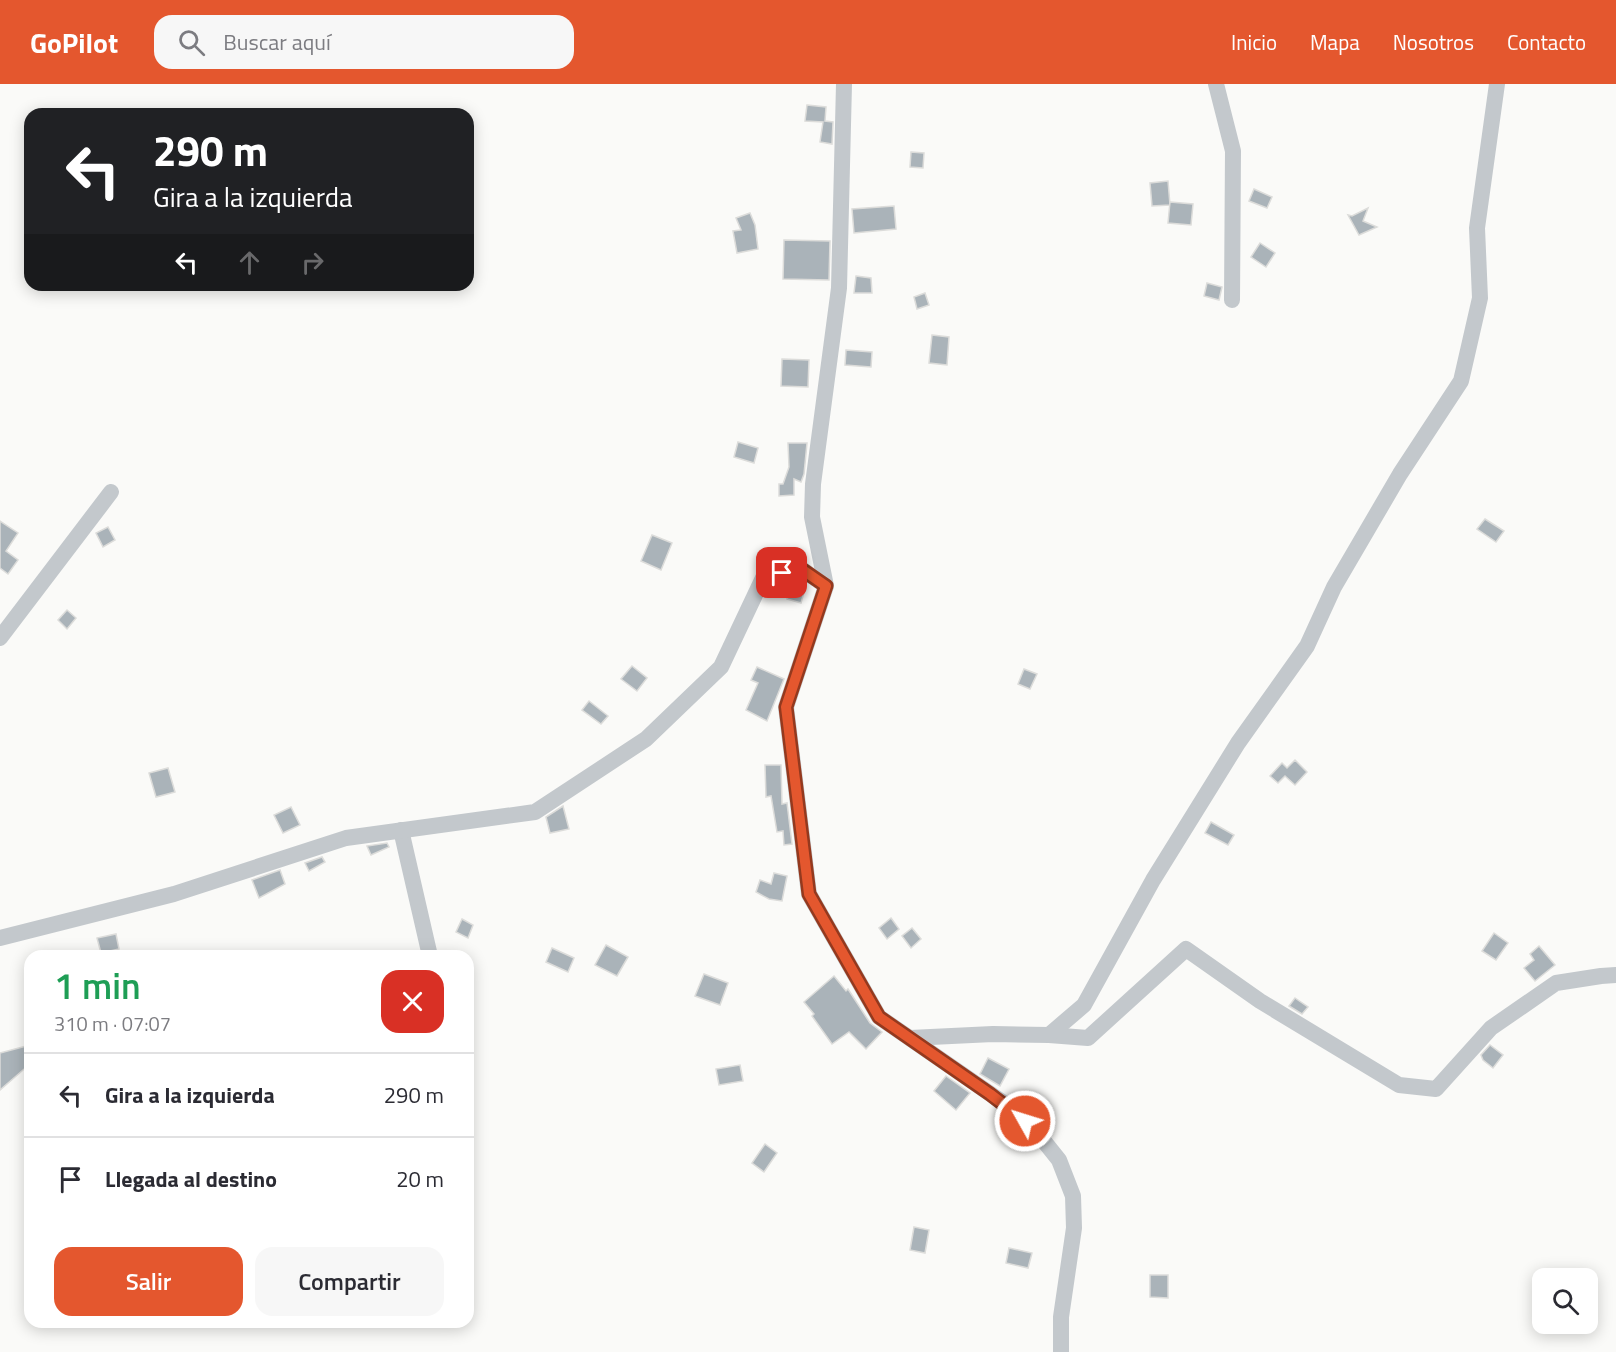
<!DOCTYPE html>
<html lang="es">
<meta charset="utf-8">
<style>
:root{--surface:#fff;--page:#f7f7f7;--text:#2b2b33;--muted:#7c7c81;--line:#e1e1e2;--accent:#e4572e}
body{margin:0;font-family:"Titillium Web",sans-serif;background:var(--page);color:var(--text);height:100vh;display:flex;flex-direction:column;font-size:22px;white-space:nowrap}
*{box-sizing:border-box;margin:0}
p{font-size:20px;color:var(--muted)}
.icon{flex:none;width:33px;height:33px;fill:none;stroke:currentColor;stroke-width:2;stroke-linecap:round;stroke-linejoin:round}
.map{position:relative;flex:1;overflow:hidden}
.drawer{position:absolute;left:24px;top:866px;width:450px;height:378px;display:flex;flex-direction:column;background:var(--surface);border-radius:18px;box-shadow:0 3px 15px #0003}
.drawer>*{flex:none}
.top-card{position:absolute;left:24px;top:24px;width:450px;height:183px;border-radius:18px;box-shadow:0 3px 15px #0003;background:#202124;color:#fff;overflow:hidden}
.tools{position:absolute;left:1532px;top:1184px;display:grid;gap:12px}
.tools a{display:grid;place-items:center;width:66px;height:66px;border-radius:12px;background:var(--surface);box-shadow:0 3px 15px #0003;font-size:30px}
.pin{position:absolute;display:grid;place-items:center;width:51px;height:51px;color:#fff;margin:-26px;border-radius:12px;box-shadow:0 3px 9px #0006}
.me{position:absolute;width:66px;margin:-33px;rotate:309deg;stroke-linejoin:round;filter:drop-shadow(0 0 4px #0008)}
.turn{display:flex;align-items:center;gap:21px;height:126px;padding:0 30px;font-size:27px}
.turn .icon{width:78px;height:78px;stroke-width:2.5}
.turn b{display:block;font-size:42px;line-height:51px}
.lanes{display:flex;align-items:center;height:57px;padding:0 30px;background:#0003;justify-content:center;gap:30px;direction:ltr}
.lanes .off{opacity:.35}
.round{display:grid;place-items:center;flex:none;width:63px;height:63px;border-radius:18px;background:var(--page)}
.headline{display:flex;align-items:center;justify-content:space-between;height:102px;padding:0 30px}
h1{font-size:36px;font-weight:600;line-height:45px;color:#1e9e55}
.button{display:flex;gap:12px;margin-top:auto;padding:12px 30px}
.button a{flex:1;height:69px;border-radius:18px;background:var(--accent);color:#fff;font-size:24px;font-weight:600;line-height:69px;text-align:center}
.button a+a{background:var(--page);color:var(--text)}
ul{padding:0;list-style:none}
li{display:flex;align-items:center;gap:18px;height:84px;padding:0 30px;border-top:2px solid var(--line)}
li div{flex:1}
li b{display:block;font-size:22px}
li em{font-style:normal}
header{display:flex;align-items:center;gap:36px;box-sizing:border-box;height:84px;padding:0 30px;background:var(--accent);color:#fff}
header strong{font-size:28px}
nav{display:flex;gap:33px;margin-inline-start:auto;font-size:21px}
.search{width:420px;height:54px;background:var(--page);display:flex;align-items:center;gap:15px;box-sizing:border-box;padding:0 21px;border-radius:18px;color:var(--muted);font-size:22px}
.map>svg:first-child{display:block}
.building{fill:#aab3b9;stroke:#dcdcda;stroke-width:1.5}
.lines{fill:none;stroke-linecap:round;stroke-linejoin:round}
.minor{stroke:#c3c8cc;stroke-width:16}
.route-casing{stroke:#94391e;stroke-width:15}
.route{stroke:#e4572e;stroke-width:10}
</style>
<header>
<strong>GoPilot</strong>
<div class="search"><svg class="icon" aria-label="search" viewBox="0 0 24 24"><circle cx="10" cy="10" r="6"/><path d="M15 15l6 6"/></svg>Buscar aquí</div>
<nav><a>Inicio</a><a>Mapa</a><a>Nosotros</a><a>Contacto</a></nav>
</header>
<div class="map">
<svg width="1616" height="1268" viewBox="0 0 1616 1268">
<rect width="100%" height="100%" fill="#fafaf8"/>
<!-- building -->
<g class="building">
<path d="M807 21 826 23 825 37 833 38 832 60 820 58 823 38 805 37Z"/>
<path d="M911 68 924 69 923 84 910 83Z"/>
<path d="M1168 97 1170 121 1152 122 1150 99Z"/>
<path d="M1254 105 1272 113 1267 124 1249 117Z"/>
<path d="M1170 118 1193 120 1191 141 1168 139Z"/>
<path d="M894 122 896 145 854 149 852 125Z"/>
<path d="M1368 124 1363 137 1377 143 1359 151 1348 131 1352 132Z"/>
<path d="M750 129 755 141 758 165 737 169 733 147 741 146 736 134Z"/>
<path d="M784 156 830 157 829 196 783 195Z"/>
<path d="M1260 159 1275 169 1266 183 1251 173Z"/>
<path d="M856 192 871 194 872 209H854Z"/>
<path d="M1207 199 1222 203 1219 216 1204 212Z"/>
<path d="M925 209 929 221 917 225 914 213Z"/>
<path d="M932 251 949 253 947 281 929 279Z"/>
<path d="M846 266 872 268 871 283 845 281Z"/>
<path d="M782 275 809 276 808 303 781 302Z"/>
<path d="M738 358 758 364 754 379 734 373Z"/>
<path d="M788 359H807L804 390 801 398 794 395V411L779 412V400H783L789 383Z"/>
<path d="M1485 435 1504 447 1496 458 1477 445Z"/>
<path d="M0 437 18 449 6 467 18 476 8 490 0 484Z"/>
<path d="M108 443 115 456 103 463 96 449Z"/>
<path d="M652 451 672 459 661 486 641 477Z"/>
<path d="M798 495 806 501 801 519 787 515 792 497Z"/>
<path d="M67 526 76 534 67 545 58 536Z"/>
<path d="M632 582 647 594 637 607 621 595Z"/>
<path d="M757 583 784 595 767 637 746 626 758 599 751 596Z"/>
<path d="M1024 585 1037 590 1030 605 1018 600Z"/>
<path d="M589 617 608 632 601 640 582 626Z"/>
<path d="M1295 676 1307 688 1295 701 1285 692 1278 699 1270 692 1282 679 1287 684Z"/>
<path d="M765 681H781L782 720 787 719 792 760 784 761 783 747 777 748 771 712 766 713Z"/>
<path d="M168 684 175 708 156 713 149 689Z"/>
<path d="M563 722 569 745 550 749 546 733Z"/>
<path d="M291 723 300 741 283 749 274 731Z"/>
<path d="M1211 738 1234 751 1228 761 1205 749Z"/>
<path d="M387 759 389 763 371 771 367 762Z"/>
<path d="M322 773 325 778 309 787 305 779Z"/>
<path d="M280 786 285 800 259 814 252 796Z"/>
<path d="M774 789 787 792 782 817 769 815 756 808 760 796 771 800Z"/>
<path d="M891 834 899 845 887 855 879 844Z"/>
<path d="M462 835 473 841 468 854 456 848Z"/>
<path d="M912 844 921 855 911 864 902 852Z"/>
<path d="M1494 849 1508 859 1496 876 1482 867Z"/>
<path d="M116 850 119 865 101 869 97 854Z"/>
<path d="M606 861 628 873 617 892 595 881Z"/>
<path d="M1539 862 1555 881 1535 897 1524 884 1534 876 1530 870Z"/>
<path d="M552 864 574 874 568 888 546 878Z"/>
<path d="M704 890 728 899 720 921 695 912Z"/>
<path d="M834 892 846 907 848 905 870 939 882 948 866 965 849 948 832 960 812 932 814 930 804 918Z"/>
<path d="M1295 914 1308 923 1302 930 1289 922Z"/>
<path d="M30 961V980L0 1006V969Z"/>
<path d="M1490 961 1503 971 1493 984 1483 976 1481 971Z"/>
<path d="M988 974 1009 985 1000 1002 980 990Z"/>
<path d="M740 981 743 997 719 1001 716 985Z"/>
<path d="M946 992 970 1009 956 1026 934 1007Z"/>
<path d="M765 1060 777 1069 764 1088 752 1079Z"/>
<path d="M914 1143 929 1146 925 1169 910 1166Z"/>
<path d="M1009 1164 1032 1169 1028 1184 1006 1179Z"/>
<path d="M1150 1191H1168V1214L1150 1213Z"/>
</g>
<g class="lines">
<!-- minor -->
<g class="minor">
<path d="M844 0 839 204 813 400 812 433 826 502 786 623 809 810 879 933 1015 1027 1035 1046 1059 1076 1073 1112 1074 1144 1061 1233V1268"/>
<path d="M1216 0 1233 67 1232 216"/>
<path d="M0 554 111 408"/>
<path d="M401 746 430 872"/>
<path d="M0 854 174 810 346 754 535 728 646 655 721 583 763 494 800 484 826 502"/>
<path d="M1049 951 1088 954 1186 865 1260 917 1399 1001 1436 1005 1491 944 1556 899 1601 892 1616 891"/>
<path d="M910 954 993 950 1049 951 1084 921 1153 796 1238 659 1307 562 1334 503 1400 390 1461 297 1480 214 1477 144 1497 0"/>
</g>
</g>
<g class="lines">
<defs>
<path id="route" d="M782 489 800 484 826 502 786 623 809 810 879 933 990 1010 1025 1037"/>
</defs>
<!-- route casing -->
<use href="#route" class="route-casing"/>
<!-- route -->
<use href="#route" class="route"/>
</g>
</svg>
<div class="tools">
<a><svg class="icon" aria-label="search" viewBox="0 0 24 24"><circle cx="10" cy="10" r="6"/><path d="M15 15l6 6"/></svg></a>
</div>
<div class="pin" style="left:782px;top:489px;background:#d93025"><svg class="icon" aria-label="arrive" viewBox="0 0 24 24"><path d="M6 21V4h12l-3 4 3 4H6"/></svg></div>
<svg class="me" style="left:1025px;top:1037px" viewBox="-20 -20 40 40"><circle r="17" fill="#e4572e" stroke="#fff" stroke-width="3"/><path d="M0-11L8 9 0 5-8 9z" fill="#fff"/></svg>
<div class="top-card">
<div class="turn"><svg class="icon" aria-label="left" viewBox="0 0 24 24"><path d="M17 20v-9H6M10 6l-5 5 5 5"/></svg><div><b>290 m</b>Gira a la izquierda</div></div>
<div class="lanes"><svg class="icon" aria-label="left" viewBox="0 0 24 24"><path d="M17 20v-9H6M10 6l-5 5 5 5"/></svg><svg class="icon off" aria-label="ahead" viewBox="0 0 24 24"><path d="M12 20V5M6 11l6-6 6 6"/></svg><svg class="icon off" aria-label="right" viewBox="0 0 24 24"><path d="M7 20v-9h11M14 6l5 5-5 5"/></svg></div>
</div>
<section class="drawer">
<div class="headline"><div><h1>1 min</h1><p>310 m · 07:07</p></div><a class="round" style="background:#d93025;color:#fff"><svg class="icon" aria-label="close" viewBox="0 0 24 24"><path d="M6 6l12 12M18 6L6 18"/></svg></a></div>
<ul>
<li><svg class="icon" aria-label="left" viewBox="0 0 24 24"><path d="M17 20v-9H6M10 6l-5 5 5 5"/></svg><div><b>Gira a la izquierda</b></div><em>290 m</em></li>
<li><svg class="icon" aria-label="arrive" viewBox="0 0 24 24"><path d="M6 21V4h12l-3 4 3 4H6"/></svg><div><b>Llegada al destino</b></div><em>20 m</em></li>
</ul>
<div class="button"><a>Salir</a><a>Compartir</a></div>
</section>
</div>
